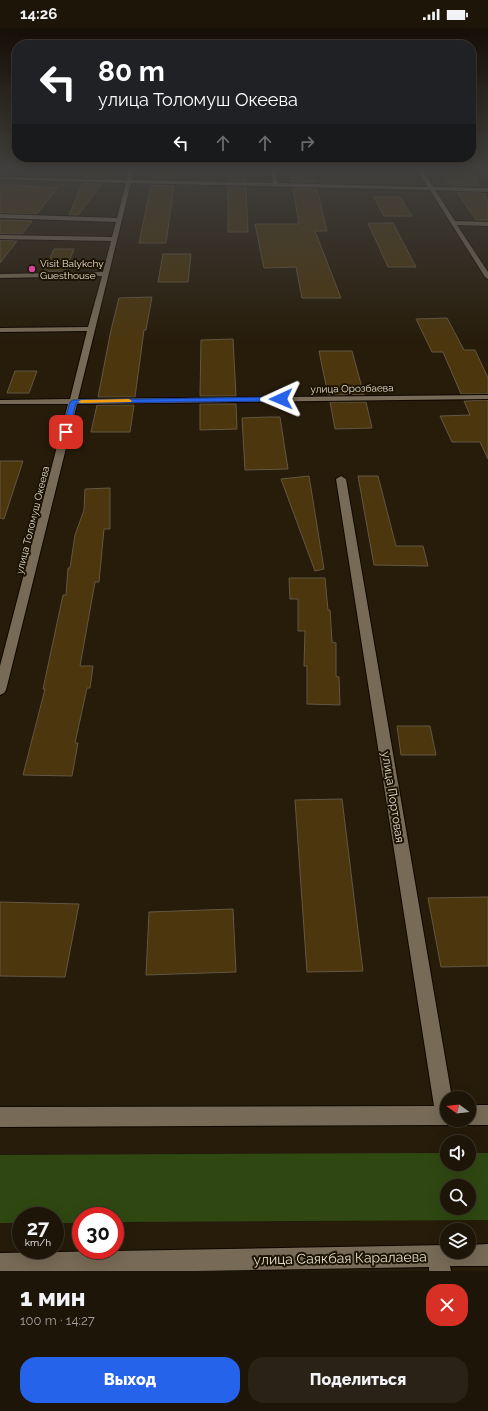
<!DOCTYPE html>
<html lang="ru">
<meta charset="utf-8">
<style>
:root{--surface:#1d1508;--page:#2a2216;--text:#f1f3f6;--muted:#a09f9c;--line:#3b3429;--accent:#2563eb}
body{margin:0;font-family:Raleway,sans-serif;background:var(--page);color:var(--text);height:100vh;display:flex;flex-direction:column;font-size:15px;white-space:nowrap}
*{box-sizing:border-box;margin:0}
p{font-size:13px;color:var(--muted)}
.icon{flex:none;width:22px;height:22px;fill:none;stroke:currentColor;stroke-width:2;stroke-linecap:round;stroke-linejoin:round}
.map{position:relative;height:1243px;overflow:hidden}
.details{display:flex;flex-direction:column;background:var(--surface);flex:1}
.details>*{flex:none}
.banner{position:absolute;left:12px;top:12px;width:464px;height:122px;border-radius:16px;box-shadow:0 4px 16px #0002,0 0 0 1px var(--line);background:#202124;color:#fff;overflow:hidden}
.needle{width:26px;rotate:285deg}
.fabs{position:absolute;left:440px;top:1063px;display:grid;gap:8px}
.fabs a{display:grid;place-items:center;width:36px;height:36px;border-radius:50%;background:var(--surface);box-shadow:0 4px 16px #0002,0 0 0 1px var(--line);font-size:20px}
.speed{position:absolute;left:12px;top:1179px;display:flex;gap:8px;font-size:20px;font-weight:700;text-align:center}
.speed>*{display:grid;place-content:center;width:52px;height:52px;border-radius:50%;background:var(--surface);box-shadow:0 4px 16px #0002,0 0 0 1px var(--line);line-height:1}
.speed small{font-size:10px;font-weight:400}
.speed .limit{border:6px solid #d22;background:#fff;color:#111}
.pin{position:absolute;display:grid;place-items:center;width:34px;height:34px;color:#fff;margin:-17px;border-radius:8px;box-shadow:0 2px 6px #0006}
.me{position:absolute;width:44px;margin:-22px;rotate:269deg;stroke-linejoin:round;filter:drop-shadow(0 0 3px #0008)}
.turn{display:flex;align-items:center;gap:14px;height:84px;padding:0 20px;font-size:18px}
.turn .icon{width:52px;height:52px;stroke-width:2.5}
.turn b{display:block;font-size:28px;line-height:34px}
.lanes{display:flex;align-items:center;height:38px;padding:0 20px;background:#0003;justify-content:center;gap:20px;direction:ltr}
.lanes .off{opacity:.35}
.round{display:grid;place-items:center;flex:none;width:42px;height:42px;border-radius:16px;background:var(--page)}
.headline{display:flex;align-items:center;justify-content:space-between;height:68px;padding:0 20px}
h1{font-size:24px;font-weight:800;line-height:30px}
.primary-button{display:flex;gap:8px;margin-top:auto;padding:8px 20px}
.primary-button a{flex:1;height:46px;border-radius:16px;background:var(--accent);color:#fff;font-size:16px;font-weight:800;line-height:46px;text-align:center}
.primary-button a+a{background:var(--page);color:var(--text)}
.status{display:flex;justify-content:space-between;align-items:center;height:28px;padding:0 20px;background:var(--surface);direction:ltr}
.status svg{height:11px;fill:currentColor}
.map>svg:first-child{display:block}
.green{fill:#2f4812;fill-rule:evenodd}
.building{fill:#4b360e;stroke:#635743}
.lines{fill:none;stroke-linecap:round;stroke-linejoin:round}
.minor-casing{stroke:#0f0700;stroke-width:2}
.minor{fill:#776a56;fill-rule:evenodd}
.route{fill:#2563eb;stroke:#184099}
.slow{fill:#f59e0b}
.hotel-dot{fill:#d1479c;stroke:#1d1303;stroke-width:1.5}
.labels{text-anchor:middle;stroke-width:4;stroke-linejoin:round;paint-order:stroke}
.far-poi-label{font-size:10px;fill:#e3dcd0;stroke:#1d1303;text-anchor:start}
.far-street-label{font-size:10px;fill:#e3dcd0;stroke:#1d1303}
.street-label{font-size:12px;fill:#e3dcd0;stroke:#1d1303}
.near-street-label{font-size:14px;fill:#e3dcd0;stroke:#1d1303}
</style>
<div class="status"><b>14:26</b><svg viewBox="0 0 49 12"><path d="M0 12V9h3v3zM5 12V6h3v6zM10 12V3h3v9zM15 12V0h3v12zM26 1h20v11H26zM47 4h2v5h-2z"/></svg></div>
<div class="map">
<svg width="488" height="1243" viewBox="0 0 488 1243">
<rect width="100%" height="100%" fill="#271c0a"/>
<!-- green -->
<path class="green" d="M447 1125V1136H469V1125H488V1192L115 1194V1188H81V1195H55V1188H21V1195H0V1127ZM447 1158H469V1180H447Z"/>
<!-- building -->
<g class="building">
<path d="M89 140H114L106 150H85Z"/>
<path d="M443 145 473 146 480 158H452Z"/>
<path d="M154 146H176L175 151H152Z"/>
<path d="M228 147H245L246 153H228Z"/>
<path d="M291 149H314L315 154H292Z"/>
<path d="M83 155 102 156 78 187H69Z"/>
<path d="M0 157H13L57 160 37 186 0 185Z"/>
<path d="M151 157 174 158 166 215H139Z"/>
<path d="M228 159H246L248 204H228Z"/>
<path d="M293 160 317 161 327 203H315L341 270H302L296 239 264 240 255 196H299Z"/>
<path d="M457 164 484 165 488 174V192H476Z"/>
<path d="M374 169H400L412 188H384Z"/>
<path d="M0 192 32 193 22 206H0Z"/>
<path d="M368 195H393L416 239H388Z"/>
<path d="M0 212 17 213 0 235Z"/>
<path d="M54 221H74L65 243 44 244Z"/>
<path d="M163 226H191L188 254H158Z"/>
<path d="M152 269 146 302H144L135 369H98L111 302 119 270Z"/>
<path d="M447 290 464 322H475L488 350V366H461L443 324H432L416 291Z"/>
<path d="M233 311 236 368H200L201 312Z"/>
<path d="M319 323H352L364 367H328Z"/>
<path d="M15 343H37L29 365H7Z"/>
<path d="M488 372V431L480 414H452L440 388 470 387 464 373Z"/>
<path d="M330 374H366L372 400 335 401Z"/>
<path d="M200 376H236L237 401 200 402Z"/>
<path d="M97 377H134L130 404H91Z"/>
<path d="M269 389H280L288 441 245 442 242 390Z"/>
<path d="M0 433H23L4 491 0 490Z"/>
<path d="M309 448 324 541 315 543 281 451Z"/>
<path d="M358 448H378L396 518H423L428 538 374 537Z"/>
<path d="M110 460V501H104L99 554H95L80 638H93L90 660H87L75 715H78L72 748 23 747 45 661H43L63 567H66L68 540H70L75 507 84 482 85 461Z"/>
<path d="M289 550H325L328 582H330L332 614 336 615V648L339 649 340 677 307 676V638H304L305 603H298V571H290Z"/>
<path d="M397 698H430L436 727H401Z"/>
<path d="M342 771 363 943 307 944 295 772Z"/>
<path d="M488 869V938L441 939 428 870Z"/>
<path d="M0 874 79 876 65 949 0 948Z"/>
<path d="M233 881 236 944 146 947 149 884Z"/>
</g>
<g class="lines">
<defs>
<g id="minor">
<path d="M129 140H133L132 152 273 155 271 140H275L278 155 428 159 416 140H421L433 159 488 160V164L435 162 455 193 488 194V198L457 197 488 244V251L485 249 430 162 131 155 78 371 488 367V371L77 376 6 662 4 665 0 667V638L68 376H0V372L70 371 87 303 0 304V300L88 299 102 248 0 250V246L103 244 111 213 0 211V207L112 209 116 194 0 190V186L117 190 126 155 0 151V149L127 152Z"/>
<path d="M341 448 346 451 452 1070H447V1092H454V1094L447 1097 0 1099V1079L434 1078 336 451Z"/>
<path d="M469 1077H488V1097H469L462 1094V1092H469Z"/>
<path d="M488 1216V1238H450L451 1243H429V1239L196 1243H0V1225L447 1217V1224H469V1217Z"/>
</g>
</defs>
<!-- minor casing -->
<use href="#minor" class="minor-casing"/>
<!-- minor -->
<use href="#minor" class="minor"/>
</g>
<!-- sky -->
<linearGradient id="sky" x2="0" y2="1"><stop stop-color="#150f06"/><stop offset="0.45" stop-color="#41403e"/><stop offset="1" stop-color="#41403e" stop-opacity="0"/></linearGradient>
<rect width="488" height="314" fill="url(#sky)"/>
<!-- route -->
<path class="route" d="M281 369 283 370V373L76 375 69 404 66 406 62 404 70 374 73 372Z"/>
<!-- slow -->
<path class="slow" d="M129 371 132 373 131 374 81 375 78 374 81 372Z"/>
<!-- markers -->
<circle class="hotel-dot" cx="32" cy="241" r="4"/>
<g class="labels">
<!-- far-poi labels -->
<g class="far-poi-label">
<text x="40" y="239">Visit Balykchy<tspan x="40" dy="12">Guesthouse</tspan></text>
</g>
<!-- far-street labels -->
<g class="far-street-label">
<text transform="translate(352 360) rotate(-1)" y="4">улица Орозбаева</text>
<text transform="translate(32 492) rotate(-76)" y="4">улица Толомуш Океева</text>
</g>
<!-- street labels -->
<g class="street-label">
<text transform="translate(393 769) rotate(81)" y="4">улица Портовая</text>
</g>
<!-- near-street labels -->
<g class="near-street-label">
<text transform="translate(340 1230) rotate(-1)" y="5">улица Саякбая Каралаева</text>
</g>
</g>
</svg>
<div class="fabs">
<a><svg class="needle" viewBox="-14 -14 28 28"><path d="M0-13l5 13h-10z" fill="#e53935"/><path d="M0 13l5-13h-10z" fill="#a09f9c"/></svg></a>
<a><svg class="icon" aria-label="sound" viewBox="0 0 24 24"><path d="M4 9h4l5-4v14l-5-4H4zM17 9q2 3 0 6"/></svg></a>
<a><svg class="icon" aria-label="search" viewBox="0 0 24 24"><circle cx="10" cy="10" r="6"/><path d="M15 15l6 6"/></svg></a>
<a><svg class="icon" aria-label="layers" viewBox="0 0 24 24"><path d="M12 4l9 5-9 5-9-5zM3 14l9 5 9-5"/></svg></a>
</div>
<div class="speed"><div>27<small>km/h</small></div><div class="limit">30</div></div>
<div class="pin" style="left:66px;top:404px;background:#d93025"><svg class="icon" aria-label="arrive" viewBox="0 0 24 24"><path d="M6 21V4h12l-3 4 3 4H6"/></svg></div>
<svg class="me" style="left:281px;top:371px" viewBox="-20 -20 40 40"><path d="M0-17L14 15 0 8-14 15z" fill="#2563eb" stroke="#fff" stroke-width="4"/></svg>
<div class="banner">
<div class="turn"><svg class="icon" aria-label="left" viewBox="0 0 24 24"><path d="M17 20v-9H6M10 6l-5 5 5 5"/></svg><div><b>80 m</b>улица Толомуш Океева</div></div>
<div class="lanes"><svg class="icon" aria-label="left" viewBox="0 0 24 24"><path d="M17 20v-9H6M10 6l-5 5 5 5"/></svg><svg class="icon off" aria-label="ahead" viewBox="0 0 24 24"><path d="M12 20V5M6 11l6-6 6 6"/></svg><svg class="icon off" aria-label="ahead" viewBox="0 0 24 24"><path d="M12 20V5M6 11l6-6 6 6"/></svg><svg class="icon off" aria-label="right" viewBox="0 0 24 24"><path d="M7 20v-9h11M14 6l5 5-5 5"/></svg></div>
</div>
</div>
<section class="details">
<div class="headline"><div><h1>1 мин</h1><p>100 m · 14:27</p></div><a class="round" style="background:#d93025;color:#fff"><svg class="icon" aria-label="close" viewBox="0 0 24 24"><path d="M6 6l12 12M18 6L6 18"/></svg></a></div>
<div class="primary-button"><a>Выход</a><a>Поделиться</a></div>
</section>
